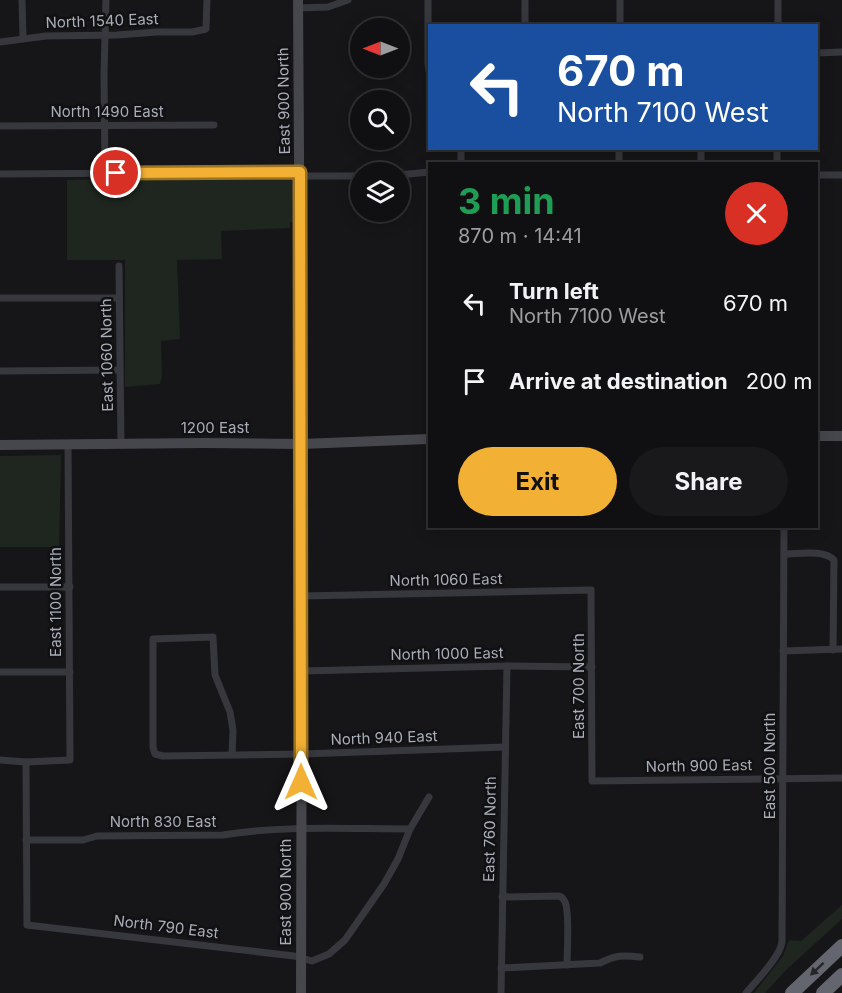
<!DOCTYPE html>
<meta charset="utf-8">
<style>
:root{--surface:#101012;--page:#19191b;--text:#f1f3f6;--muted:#9c9d9f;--line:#303032;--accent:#f2b134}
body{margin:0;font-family:Inter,sans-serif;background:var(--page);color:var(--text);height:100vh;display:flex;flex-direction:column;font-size:22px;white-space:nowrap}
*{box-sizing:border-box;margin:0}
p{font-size:20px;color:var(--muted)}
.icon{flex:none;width:33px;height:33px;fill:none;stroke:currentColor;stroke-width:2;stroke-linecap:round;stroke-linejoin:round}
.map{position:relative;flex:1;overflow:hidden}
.details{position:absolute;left:428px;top:162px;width:390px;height:366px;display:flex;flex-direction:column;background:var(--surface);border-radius:0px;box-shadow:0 3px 15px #0003,0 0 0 2px var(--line)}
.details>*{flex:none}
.guide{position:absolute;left:428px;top:24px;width:390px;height:126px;border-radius:0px;box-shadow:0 3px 15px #0003,0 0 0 2px var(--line);background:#1a4fa0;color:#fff;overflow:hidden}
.needle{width:39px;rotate:270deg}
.tools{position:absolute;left:350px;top:18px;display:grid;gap:12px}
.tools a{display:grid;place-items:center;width:60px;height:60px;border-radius:50%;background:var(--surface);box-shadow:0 3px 15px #0003,0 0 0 2px var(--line);font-size:30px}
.pin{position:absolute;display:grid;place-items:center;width:51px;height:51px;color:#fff;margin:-26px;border:3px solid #fff;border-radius:50%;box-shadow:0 2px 6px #0007}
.me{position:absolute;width:66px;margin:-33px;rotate:0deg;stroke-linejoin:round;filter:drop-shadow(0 0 4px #0008)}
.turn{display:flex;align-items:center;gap:21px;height:126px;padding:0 30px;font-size:27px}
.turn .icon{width:78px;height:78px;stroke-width:2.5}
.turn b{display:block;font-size:42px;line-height:51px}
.round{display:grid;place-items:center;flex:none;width:63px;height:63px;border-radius:32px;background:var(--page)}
.overview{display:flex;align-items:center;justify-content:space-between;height:102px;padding:0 30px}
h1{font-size:36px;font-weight:700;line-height:45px;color:#1e9e55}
.primary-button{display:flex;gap:12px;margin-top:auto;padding:12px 30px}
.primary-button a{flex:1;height:69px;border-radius:36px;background:var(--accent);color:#111;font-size:24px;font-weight:700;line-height:69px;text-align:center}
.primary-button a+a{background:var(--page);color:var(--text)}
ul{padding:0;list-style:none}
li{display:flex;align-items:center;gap:18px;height:78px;padding:0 30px}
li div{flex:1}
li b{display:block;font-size:22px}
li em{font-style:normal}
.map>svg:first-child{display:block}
.green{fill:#1e261f}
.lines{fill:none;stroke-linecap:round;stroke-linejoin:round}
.street{stroke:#37383d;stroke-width:7}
.secondary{stroke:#45474d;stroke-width:10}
.highway{stroke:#63666e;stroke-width:14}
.oneway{fill:#26262a}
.route-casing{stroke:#9d7322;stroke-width:15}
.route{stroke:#f2b134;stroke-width:10}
.labels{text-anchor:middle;stroke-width:5;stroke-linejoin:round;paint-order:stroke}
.street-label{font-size:15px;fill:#a8adb8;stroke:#111113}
</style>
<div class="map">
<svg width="842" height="993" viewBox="0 0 842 993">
<rect width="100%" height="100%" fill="#161618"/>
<!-- green -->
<g class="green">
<path d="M267 176 270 179 293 178V222H290V228L221 231 222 259 177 260 180 339 161 341 162 377 160 384 125 387V260H67V180Z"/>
<path d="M61 455 59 547H0V456Z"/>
<path d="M842 905V919L786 970 765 993H754L783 956 789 940 801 941Z"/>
</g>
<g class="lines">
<!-- street -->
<g class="street">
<path d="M22 0 23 38"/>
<path d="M428 0V63L429 71"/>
<path d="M525 0V26"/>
<path d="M778 0V26"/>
<path d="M298 8 328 7 348 0"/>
<path d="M620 26V0"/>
<path d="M0 42 46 36 117 35 157 32H192L206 29 207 0"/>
<path d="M816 53 842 52"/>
<path d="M0 126 214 125"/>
<path d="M461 148V164"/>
<path d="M701 148V164"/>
<path d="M777 148V164"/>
<path d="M619 164V148"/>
<path d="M105 168 104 74 106 0"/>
<path d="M0 174 300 172"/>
<path d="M399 175 429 172"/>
<path d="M816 175H842"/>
<path d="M300 176H360"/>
<path d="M119 266 121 443"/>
<path d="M0 298H119"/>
<path d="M0 371 120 370"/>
<path d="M784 554C798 554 824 549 834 560L833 650"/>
<path d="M0 587H70"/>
<path d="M302 596 591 590 592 781 842 778"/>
<path d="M783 651 842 649"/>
<path d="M302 671 507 666 592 667"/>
<path d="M0 672H70"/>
<path d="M232 755 233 730 230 712 215 675 213 637 153 639V747L155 754 163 756 302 754 505 747"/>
<path d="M0 760 26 762 70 760 68 444"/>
<path d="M26 762 27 925 294 956 312 961 329 954 345 940 384 884 398 859 410 829 429 797"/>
<path d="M26 840H83L97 836 223 835C285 825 348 829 410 829"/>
<path d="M502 897 559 896C563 898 563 898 565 902 570 913 567 952 567 965"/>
<path d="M501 968 600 963C616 955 623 955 640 957"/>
<path d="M501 993 507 666"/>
<path d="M746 993C756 981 780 957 782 942L784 526"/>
</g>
<!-- secondary -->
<g class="secondary">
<path d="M298 0 302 596 301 993"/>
<path d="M816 436H842"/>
<path d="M0 445 205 443 301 444 429 439"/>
</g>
<!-- highway -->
<g class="highway">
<path d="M792 993 842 946"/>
<path d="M823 993 842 975"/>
</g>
</g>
<!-- one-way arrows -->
<defs><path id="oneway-solid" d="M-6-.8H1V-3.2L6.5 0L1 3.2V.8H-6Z" transform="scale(1.5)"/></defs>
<use class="oneway" href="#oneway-solid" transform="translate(817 969) rotate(137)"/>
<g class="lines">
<defs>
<path id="route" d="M116 173 300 172 301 782"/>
</defs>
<!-- route casing -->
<use href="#route" class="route-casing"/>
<!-- route -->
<use href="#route" class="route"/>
</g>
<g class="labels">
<!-- street labels -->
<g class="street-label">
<text transform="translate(102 21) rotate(-2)" y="5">North 1540 East</text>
<text transform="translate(284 101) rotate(-91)" y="5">East 900 North</text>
<text x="107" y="117">North 1490 East</text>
<text transform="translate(107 355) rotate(-91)" y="5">East 1060 North</text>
<text x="215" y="433">1200 East</text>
<text transform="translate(446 580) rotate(-1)" y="5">North 1060 East</text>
<text transform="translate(56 602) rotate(-90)" y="5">East 1100 North</text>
<text transform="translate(447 654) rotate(-1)" y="5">North 1000 East</text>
<text transform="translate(579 686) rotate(-90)" y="5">East 700 North</text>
<text transform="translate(384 738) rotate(-2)" y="5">North 940 East</text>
<text transform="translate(699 766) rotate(-1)" y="5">North 900 East</text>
<text transform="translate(770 766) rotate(-90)" y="5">East 500 North</text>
<text x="163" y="827">North 830 East</text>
<text transform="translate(490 829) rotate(-89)" y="5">East 760 North</text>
<text transform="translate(286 892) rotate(-90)" y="5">East 900 North</text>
<text transform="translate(166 927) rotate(7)" y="5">North 790 East</text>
</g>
</g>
</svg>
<div class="tools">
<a><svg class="needle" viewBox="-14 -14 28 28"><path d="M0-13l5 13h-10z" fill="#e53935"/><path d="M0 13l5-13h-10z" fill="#9c9d9f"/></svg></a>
<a><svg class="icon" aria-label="search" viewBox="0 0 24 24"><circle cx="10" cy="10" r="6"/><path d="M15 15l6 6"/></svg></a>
<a><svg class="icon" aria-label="layers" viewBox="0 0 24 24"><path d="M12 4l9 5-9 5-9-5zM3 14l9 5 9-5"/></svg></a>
</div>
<div class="pin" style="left:116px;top:173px;background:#d93025"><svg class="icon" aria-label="arrive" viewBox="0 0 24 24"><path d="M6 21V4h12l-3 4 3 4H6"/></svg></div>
<svg class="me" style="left:301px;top:782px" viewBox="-20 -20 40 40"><path d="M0-17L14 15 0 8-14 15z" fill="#f2b134" stroke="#fff" stroke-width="4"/></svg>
<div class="guide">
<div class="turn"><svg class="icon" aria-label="left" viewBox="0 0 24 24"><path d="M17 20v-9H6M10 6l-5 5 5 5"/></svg><div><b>670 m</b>North 7100 West</div></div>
</div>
<section class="details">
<div class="overview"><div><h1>3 min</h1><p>870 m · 14:41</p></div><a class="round" style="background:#d93025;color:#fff"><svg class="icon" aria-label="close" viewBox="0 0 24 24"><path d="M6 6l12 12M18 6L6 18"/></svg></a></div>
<ul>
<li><svg class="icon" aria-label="left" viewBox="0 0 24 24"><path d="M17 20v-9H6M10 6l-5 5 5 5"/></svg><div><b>Turn left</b><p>North 7100 West</p></div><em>670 m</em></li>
<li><svg class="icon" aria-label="arrive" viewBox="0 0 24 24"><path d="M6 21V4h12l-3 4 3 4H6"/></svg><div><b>Arrive at destination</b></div><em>200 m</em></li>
</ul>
<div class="primary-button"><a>Exit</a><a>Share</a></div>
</section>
</div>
